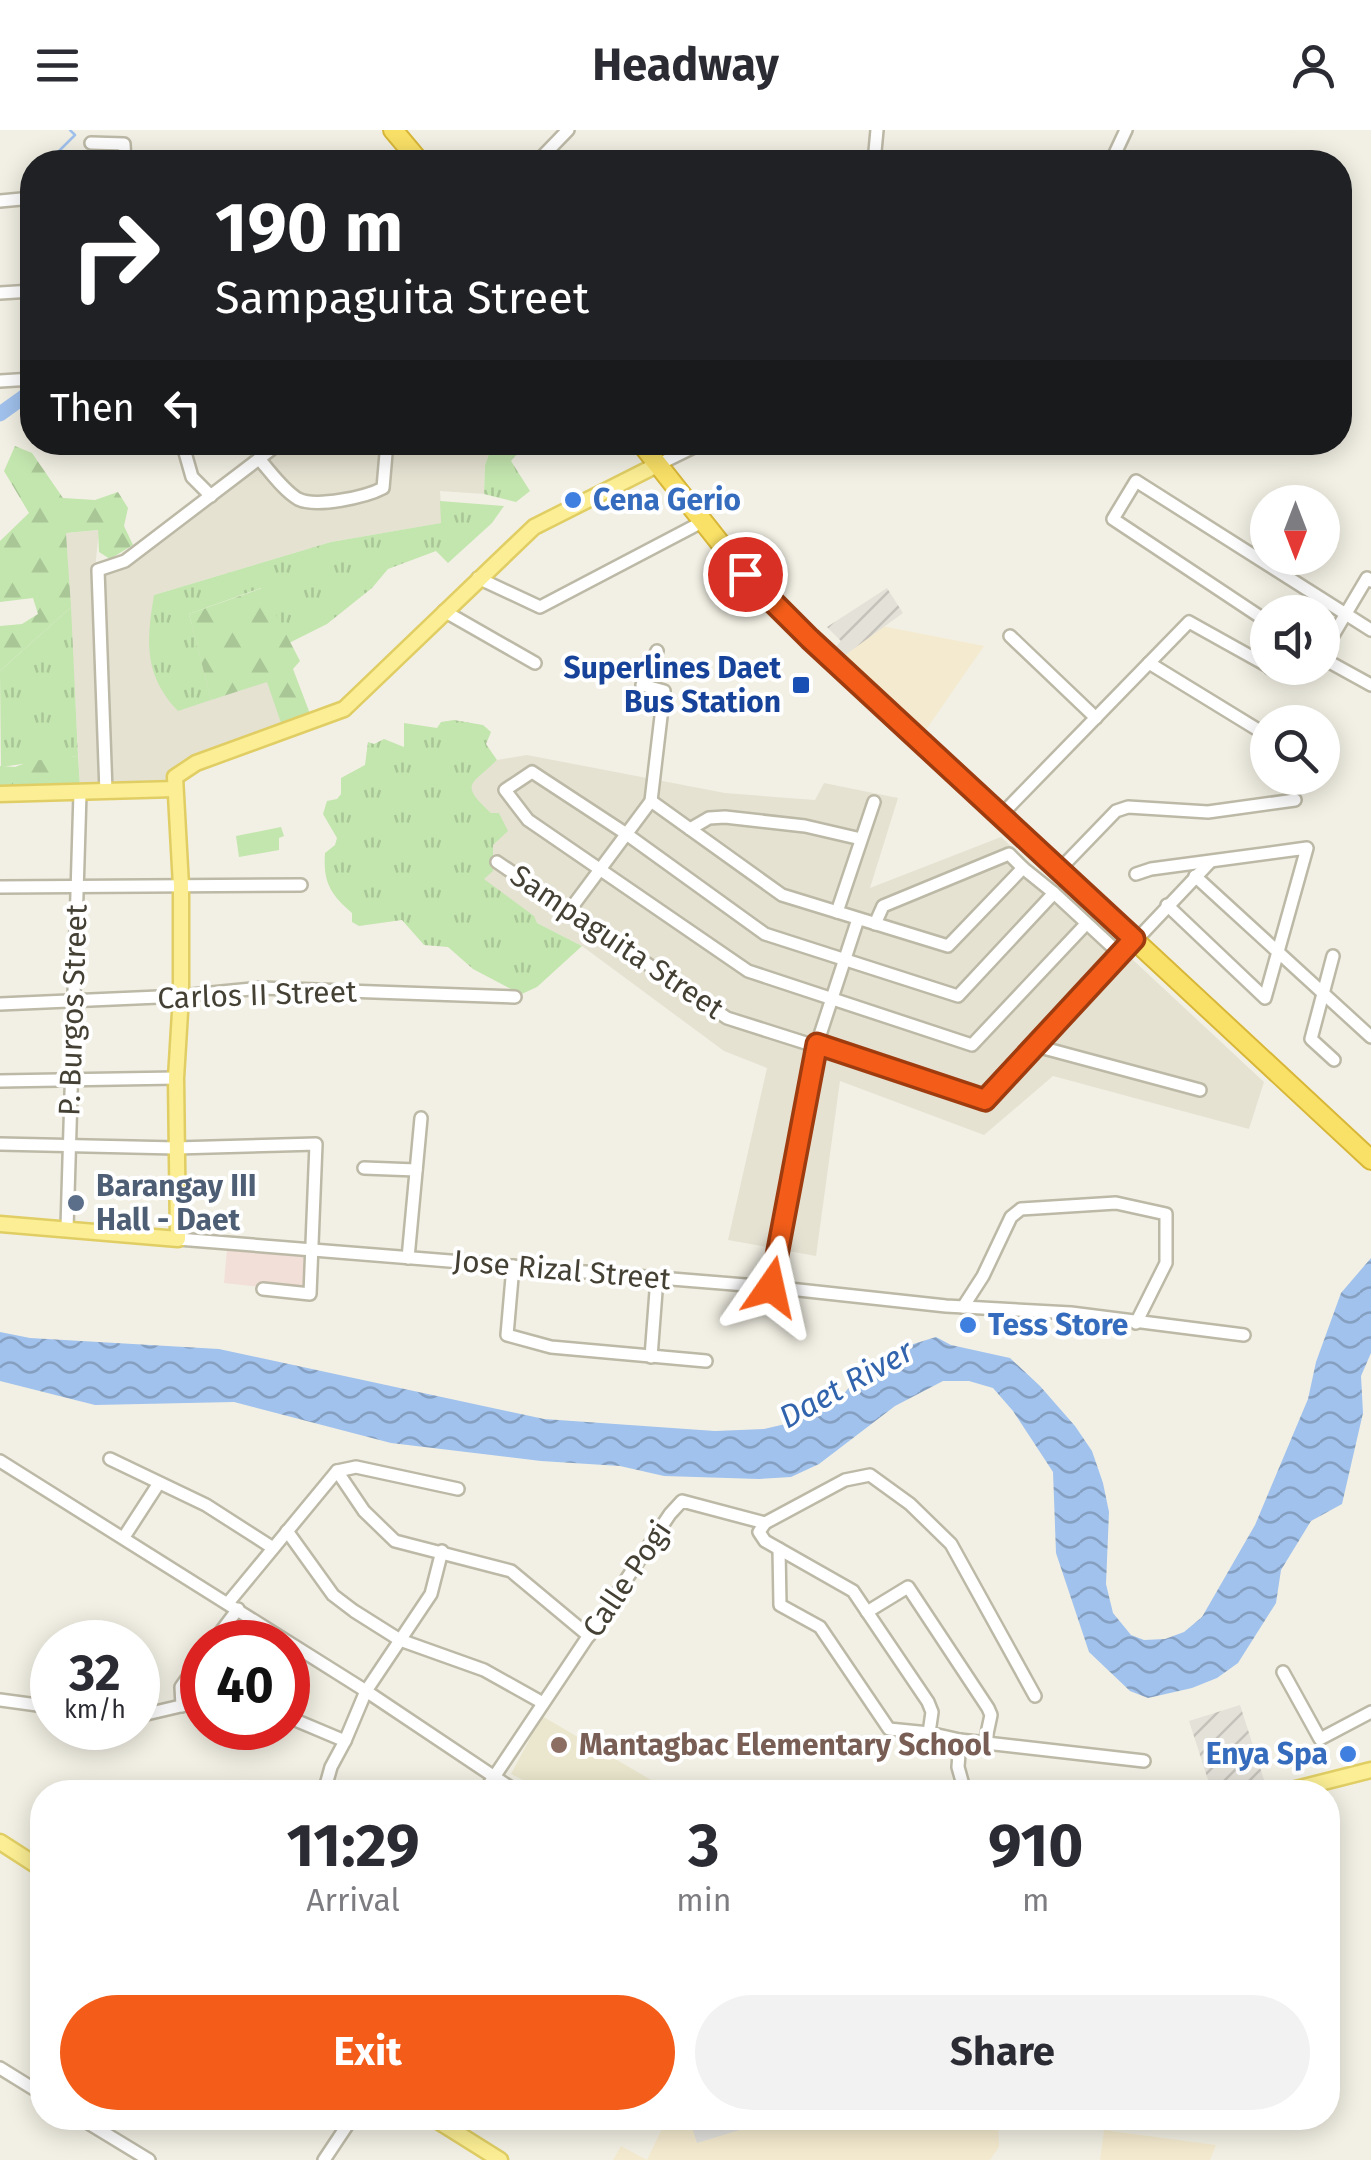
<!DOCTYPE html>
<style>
:root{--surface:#fff;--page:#f2f2f3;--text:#2b2b33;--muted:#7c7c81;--accent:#f35d19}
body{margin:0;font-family:"Fira Sans",sans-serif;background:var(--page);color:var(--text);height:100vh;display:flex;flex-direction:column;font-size:38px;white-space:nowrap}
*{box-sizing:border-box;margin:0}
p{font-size:32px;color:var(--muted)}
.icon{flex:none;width:55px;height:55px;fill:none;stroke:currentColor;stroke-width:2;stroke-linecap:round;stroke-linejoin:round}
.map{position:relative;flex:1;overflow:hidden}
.drawer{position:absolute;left:30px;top:1650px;width:1310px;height:350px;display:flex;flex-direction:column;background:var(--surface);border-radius:40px;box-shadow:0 5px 25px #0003}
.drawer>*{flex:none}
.banner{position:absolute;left:20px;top:20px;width:1332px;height:305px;border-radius:40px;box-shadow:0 5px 25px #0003;background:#202124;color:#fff;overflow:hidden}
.needle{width:65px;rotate:180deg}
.fabs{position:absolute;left:1250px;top:355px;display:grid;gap:20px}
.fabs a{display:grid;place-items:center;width:90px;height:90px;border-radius:50%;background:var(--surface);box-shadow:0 5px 25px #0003;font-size:50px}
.speed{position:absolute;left:30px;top:1490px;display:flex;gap:20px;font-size:50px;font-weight:700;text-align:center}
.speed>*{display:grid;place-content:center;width:130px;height:130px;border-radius:50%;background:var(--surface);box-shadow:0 5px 25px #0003;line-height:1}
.speed small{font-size:25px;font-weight:400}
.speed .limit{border:15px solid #d22;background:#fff;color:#111}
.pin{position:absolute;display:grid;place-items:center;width:85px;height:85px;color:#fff;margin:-42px;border:5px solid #fff;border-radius:50%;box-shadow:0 2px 10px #0007}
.me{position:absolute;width:110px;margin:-55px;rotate:11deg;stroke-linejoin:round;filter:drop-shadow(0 0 8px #0008)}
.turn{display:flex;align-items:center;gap:35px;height:210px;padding:0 30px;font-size:45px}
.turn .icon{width:130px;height:130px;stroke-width:2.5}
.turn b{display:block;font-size:70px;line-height:85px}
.then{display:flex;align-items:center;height:95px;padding:0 30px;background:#0003;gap:20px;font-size:38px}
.eta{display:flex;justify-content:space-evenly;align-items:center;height:170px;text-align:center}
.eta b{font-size:60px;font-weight:700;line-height:70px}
.cta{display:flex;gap:20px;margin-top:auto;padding:20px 30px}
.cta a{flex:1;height:115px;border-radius:60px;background:var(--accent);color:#fff;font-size:40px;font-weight:700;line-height:115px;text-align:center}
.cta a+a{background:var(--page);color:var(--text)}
header{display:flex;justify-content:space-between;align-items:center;height:130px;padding:0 30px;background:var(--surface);font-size:45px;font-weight:700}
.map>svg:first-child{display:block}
.residential{fill:#e5e2d2}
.commercial{fill:#f4eacf}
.industrial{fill:url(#industrial-furrows)}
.education{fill:#ebe7ce}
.medical{fill:#f2dfd8}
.grass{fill:url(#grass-tufts)}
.forest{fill:url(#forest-firs)}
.pitch{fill:#c3e5ae}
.parking{fill:#e2e1dd}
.water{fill:url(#water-waves)}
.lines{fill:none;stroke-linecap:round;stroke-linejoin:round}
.stream{stroke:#a1c2ed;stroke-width:2.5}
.river{stroke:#a1c2ed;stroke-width:15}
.minor-casing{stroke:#bdb9a7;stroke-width:16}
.major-casing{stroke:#e0ce64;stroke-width:19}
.highway-casing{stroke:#d8b738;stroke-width:22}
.minor{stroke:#fff;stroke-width:11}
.major{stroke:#fbee94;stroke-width:14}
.highway{stroke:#f9e067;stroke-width:18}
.route-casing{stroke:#9e3c10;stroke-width:25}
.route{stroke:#f35d19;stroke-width:18}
.shop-dot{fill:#3f7fe0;stroke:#fff;stroke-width:4}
.transit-dot{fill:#1a4fb4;stroke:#fff;stroke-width:4}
.service-dot{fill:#5c6f8a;stroke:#fff;stroke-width:4}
.education-dot{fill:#8d6e63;stroke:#fff;stroke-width:4}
.labels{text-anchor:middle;stroke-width:8;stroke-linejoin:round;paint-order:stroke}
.shop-label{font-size:30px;font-weight:bold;fill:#366cbe;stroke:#fff;text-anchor:start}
.transit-label{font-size:30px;font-weight:bold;fill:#164399;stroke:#fff;text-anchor:end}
.street-label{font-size:30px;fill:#444034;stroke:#fff}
.service-label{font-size:30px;font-weight:bold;fill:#4e5e75;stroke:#fff;text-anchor:start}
.education-label{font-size:30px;font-weight:bold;fill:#785e54;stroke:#fff;text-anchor:start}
.water-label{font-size:32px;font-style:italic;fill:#3164ac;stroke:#fff}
</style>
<header><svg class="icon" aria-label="menu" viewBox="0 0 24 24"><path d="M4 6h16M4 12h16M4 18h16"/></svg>Headway<svg class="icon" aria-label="person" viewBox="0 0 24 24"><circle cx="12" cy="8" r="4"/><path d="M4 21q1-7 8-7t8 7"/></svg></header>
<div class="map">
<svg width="1371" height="2030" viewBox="0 0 1371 2030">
<defs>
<pattern id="industrial-furrows" width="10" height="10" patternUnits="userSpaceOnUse" patternTransform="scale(2.5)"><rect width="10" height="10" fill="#e4e1d9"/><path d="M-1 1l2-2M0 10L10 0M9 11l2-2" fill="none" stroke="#c5c2bb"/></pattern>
<pattern id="grass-tufts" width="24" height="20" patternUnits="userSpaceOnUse" patternTransform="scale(2.5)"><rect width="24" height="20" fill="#c3e5ae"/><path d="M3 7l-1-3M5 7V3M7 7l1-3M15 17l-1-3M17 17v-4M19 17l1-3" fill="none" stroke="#a9c696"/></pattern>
<pattern id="forest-firs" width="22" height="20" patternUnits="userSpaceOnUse" patternTransform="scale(2.5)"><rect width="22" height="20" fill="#c3e5ae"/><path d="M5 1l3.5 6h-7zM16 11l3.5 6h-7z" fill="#a9c696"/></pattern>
<pattern id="water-waves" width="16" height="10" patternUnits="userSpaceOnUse" patternTransform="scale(2.5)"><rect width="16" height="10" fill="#a1c2ed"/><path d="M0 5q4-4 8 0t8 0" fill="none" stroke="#859fc1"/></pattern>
</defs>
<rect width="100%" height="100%" fill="#f2f0e4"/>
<!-- residential -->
<g class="residential">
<path d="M286 313H493L485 335 484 364 440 361 442 393 331 412 154 465 268 552 283 599 192 632 169 657 108 658 101 442 129 436Z"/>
<path d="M99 400 95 439 103 657H80L66 403Z"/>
<path d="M527 625 725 663 815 670 824 653 898 668 870 758 1001 707 1264 952 1249 999 1053 946 984 1005 840 951 816 1126 728 1110 767 938 724 921 582 816 537 793 533 786 483 749 492 741 493 715 507 701 499 683H491L471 666 469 657 472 650 497 630Z"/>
</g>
<!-- commercial -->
<g class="commercial">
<path d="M882 496 984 516 923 604 841 528Z"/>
<path d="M664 1988H998L999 2017 990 2030H613L621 2016 647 2030 666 1990Z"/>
<path d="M1104 2000 1216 2015 1210 2030H1100Z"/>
</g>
<!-- industrial -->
<g class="industrial">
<path d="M887 458 903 483 841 528 833 520 841 511 827 497Z"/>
<path d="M1240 1575 1267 1659 1255 1662H1212L1189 1591Z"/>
</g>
<!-- education -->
<path class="education" d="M542 1586 658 1654 655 1662H547L511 1644Z"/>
<!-- medical -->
<path class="medical" d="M227 1119 311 1126 309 1162 224 1153Z"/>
<!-- grass -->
<g class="grass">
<path d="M493 313H527L511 331 530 361 516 372 484 364 485 335Z"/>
<path d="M440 371 504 376 492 393 448 433 436 421 388 439 372 458 327 494 289 513 261 458 189 484 211 570 178 581C144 545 146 512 154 465L331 412 441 393Z"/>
<path d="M71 477 78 626 1 637 0 541Z"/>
<path d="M454 590 483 595 491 602 486 614 497 630C472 655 458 653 491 683H499L508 701 493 715V741L484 749 534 786 537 793 582 816 537 857 513 868V860L473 839 448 817 424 815 402 790 359 796 352 792V783C330 764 323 752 325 723L335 715 337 708 323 684 327 671 337 669 341 664V648L365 635 368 612 374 614 384 609 404 617V593L437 598 441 592Z"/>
</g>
<!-- forest -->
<g class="forest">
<path d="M15 316 32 323 63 368 95 370 118 362 128 378 124 396 133 415 110 429 99 422 98 400 66 403 71 477 0 541V496L22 494 38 484 33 468 0 472V411L29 383 4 341Z"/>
<path d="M262 458 300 531 293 539 312 589 283 599 267 552 211 570 189 484Z"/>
<path d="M78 626 80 657 0 660V636L15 637 31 631Z"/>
</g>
<!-- pitch -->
<path class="pitch" d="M281 697 284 706 279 708V720L239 727 236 706Z"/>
<!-- parking -->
<path class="parking" d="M689 1988H740L743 1999 697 2013Z"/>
<!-- water -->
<path class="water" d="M1371 1128V1223L1361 1246 1363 1283 1342 1374 1311 1391 1281 1440 1276 1473 1238 1533 1217 1548 1192 1558 1148 1568 1130 1561 1089 1522 1056 1423 1053 1342 1013 1281 993 1258 969 1251H943L895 1276 819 1334 791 1347 759 1349 664 1346 620 1336 541 1331 391 1313 234 1272 95 1275 0 1251V1202L30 1208 219 1219 544 1289 715 1301 764 1299 794 1292 842 1266 856 1249 907 1216 936 1207 951 1215 1010 1228 1040 1256 1075 1296 1092 1321 1103 1353 1109 1382 1106 1454 1113 1483 1131 1505 1144 1510 1165 1509 1184 1502 1202 1487 1255 1395 1308 1269 1316 1232 1341 1163Z"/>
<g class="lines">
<!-- stream -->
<g class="stream">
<path d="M64 32 56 24 75 5 70 0"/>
<path d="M26 166 24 192 32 234"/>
</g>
<!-- river -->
<path class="river" d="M0 284 32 261"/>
<defs>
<g id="minor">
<path d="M91 13 124 14 125 32"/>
<path d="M537 32 568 0"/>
<path d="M874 32 877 0"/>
<path d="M1111 32 1126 0"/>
<path d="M0 71 32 68"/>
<path d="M0 163 32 161"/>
<path d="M0 251 32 249"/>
<path d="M182 312 192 347 211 366"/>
<path d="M259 329C270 341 283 360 298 369 316 378 366 367 383 358L387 312"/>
<path d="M657 335 704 312"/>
<path d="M478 448 540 477 702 392"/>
<path d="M444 481 535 533"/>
<path d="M1268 492 1113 389 1136 351 1371 500"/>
<path d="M1010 506 1096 588"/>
<path d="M1322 524 1367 448 1371 451"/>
<path d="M1322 528 1371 555"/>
<path d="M1149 533 1268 606"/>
<path d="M1270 538 1278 541 1300 538"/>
<path d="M106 662 98 440 125 431 281 312"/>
<path d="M651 671 782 765 948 816 1023 738 1054 763"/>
<path d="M1001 685 1189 492 1268 536"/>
<path d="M690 699 709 688 725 687 805 696 861 709"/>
<path d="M497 732 727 888 985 970 1210 732"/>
<path d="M1059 740 1116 681 1128 677 1208 682 1295 670"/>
<path d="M1136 744 1151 739 1307 718 1265 868 1167 775"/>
<path d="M1195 746 1371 907"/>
<path d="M0 757 301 755"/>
<path d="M569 781 651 671 664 561 642 555 657 521"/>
<path d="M837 782 874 672"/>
<path d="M875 794 883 776 1009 724 1023 738"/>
<path d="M1086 794 972 915 748 841 528 690 505 660 532 642 625 703 765 804 958 866 1054 763 1121 825"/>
<path d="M1333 826 1311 909 1334 930"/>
<path d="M0 874 181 866 261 858 515 867"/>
<path d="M1036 916 1200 960"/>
<path d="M0 951 176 948"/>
<path d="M0 1014 176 1018 316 1014 310 1164 263 1159"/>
<path d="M364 1038 416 1040"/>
<path d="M67 1098 80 663"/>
<path d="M178 1109 771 1157 946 1176 1071 1183 1244 1205"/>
<path d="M408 1128 421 988"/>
<path d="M513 1136 507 1205 551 1217 706 1231"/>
<path d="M771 1157 817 914 858 789"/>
<path d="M963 1177 983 1146 1011 1087 1021 1079 1116 1073 1166 1084V1133L1136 1193"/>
<path d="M651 1227 657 1148"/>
<path d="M110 1329 206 1375 273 1418"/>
<path d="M0 1331 366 1561 517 1662"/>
<path d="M337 1341 356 1337 458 1359"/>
<path d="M765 1393 845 1350 870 1345 910 1374 951 1414 1035 1566"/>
<path d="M287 1401 333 1465 354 1481 400 1510 484 1540 543 1573"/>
<path d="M124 1407 159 1353"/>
<path d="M779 1419 780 1475 820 1497 889 1599 929 1603"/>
<path d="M228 1473 337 1341 364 1381 395 1411 511 1441 589 1506"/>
<path d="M867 1482 908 1457 988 1578 991 1585 985 1613"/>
<path d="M213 1512 238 1479"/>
<path d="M1283 1542 1320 1609 1371 1582"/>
<path d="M0 1570 52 1577"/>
<path d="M182 1576 181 1557 202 1527"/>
<path d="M138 1586 202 1571"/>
<path d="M288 1587 345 1611 366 1561 431 1464 442 1421"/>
<path d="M960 1610 1144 1631"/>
<path d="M324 1662 331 1637 345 1611"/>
<path d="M484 1662 670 1384 682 1371 765 1393 759 1402 765 1411 853 1461 928 1572 932 1582 929 1603 960 1610 958 1637 965 1662"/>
<path d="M0 1938 42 1964"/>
<path d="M80 1988 149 2030"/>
<path d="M324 2030 352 1988"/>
</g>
<g id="major">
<path d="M0 664 175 659"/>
<path d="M0 1094 178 1109 176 948 181 866V756L175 647 196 633 344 579 534 397 657 335"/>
<path d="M1284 1662 1371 1640"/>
<path d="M0 1712 42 1739"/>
<path d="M433 1988 500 2030"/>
</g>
<g id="highway">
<path d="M393 0 420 32"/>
<path d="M640 312 728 423 773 474 1371 1030"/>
</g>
</defs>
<!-- minor casing -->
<use href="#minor" class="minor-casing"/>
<!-- major casing -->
<use href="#major" class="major-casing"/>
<!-- highway casing -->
<use href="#highway" class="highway-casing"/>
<!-- minor -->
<use href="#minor" class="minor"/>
<!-- major -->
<use href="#major" class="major"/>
<!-- highway -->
<use href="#highway" class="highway"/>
</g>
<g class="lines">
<defs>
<path id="route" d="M745 444 810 509 1134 809 985 970 817 914 771 1157"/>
</defs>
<!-- route casing -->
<use href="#route" class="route-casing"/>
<!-- route -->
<use href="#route" class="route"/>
</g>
<!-- markers -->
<g class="shop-dot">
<circle cx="573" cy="370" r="10"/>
<circle cx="968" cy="1195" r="10"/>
<circle cx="1348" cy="1624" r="10"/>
</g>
<rect class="transit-dot" x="791" y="545" width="20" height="20" rx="5"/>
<circle class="service-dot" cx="76" cy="1073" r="10"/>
<circle class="education-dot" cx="559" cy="1615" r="10"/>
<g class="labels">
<!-- shop labels -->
<g class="shop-label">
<text x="593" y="380">Cena Gerio</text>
<text x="988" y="1205">Tess Store</text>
<text x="1328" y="1634" text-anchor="end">Enya Spa</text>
</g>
<!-- transit labels -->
<g class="transit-label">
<text x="781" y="548">Superlines Daet<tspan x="781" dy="34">Bus Station</tspan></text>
</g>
<!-- street labels -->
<g class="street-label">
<text transform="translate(617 812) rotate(34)" y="10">Sampaguita Street</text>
<text transform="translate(257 865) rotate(-2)" y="10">Carlos II Street</text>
<text transform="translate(73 880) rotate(-88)" y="10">P. Burgos Street</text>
<text transform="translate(562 1140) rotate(5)" y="10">Jose Rizal Street</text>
<text transform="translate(627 1449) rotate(-56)" y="10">Calle Pogi</text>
</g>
<!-- service labels -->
<g class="service-label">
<text x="96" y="1066">Barangay III<tspan x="96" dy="34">Hall - Daet</tspan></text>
</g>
<!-- education labels -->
<g class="education-label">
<text x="579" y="1625">Mantagbac Elementary School</text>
</g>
<!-- water labels -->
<g class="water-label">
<text transform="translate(846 1254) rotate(-29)" y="11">Daet River</text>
</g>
</g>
</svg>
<div class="fabs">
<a><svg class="needle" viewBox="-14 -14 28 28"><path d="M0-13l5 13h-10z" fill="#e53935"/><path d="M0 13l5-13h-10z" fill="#7c7c81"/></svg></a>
<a><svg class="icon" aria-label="sound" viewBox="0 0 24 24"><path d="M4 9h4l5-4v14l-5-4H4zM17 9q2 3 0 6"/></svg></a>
<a><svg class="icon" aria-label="search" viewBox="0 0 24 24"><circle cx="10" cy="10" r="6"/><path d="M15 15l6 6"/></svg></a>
</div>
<div class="speed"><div>32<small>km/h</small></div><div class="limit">40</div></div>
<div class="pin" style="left:745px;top:444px;background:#d93025"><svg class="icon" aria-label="arrive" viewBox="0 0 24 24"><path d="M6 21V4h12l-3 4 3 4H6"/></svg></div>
<svg class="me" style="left:771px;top:1157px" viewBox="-20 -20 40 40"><path d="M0-17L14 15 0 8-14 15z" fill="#f35d19" stroke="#fff" stroke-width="4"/></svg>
<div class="banner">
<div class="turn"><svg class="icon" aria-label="right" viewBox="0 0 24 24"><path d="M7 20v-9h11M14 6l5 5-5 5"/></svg><div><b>190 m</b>Sampaguita Street</div></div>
<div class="then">Then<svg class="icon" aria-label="left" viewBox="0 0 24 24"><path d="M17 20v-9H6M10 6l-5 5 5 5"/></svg></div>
</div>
<section class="drawer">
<div class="eta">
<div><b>11:29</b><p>Arrival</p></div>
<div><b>3</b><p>min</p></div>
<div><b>910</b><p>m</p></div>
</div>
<div class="cta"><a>Exit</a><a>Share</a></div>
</section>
</div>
